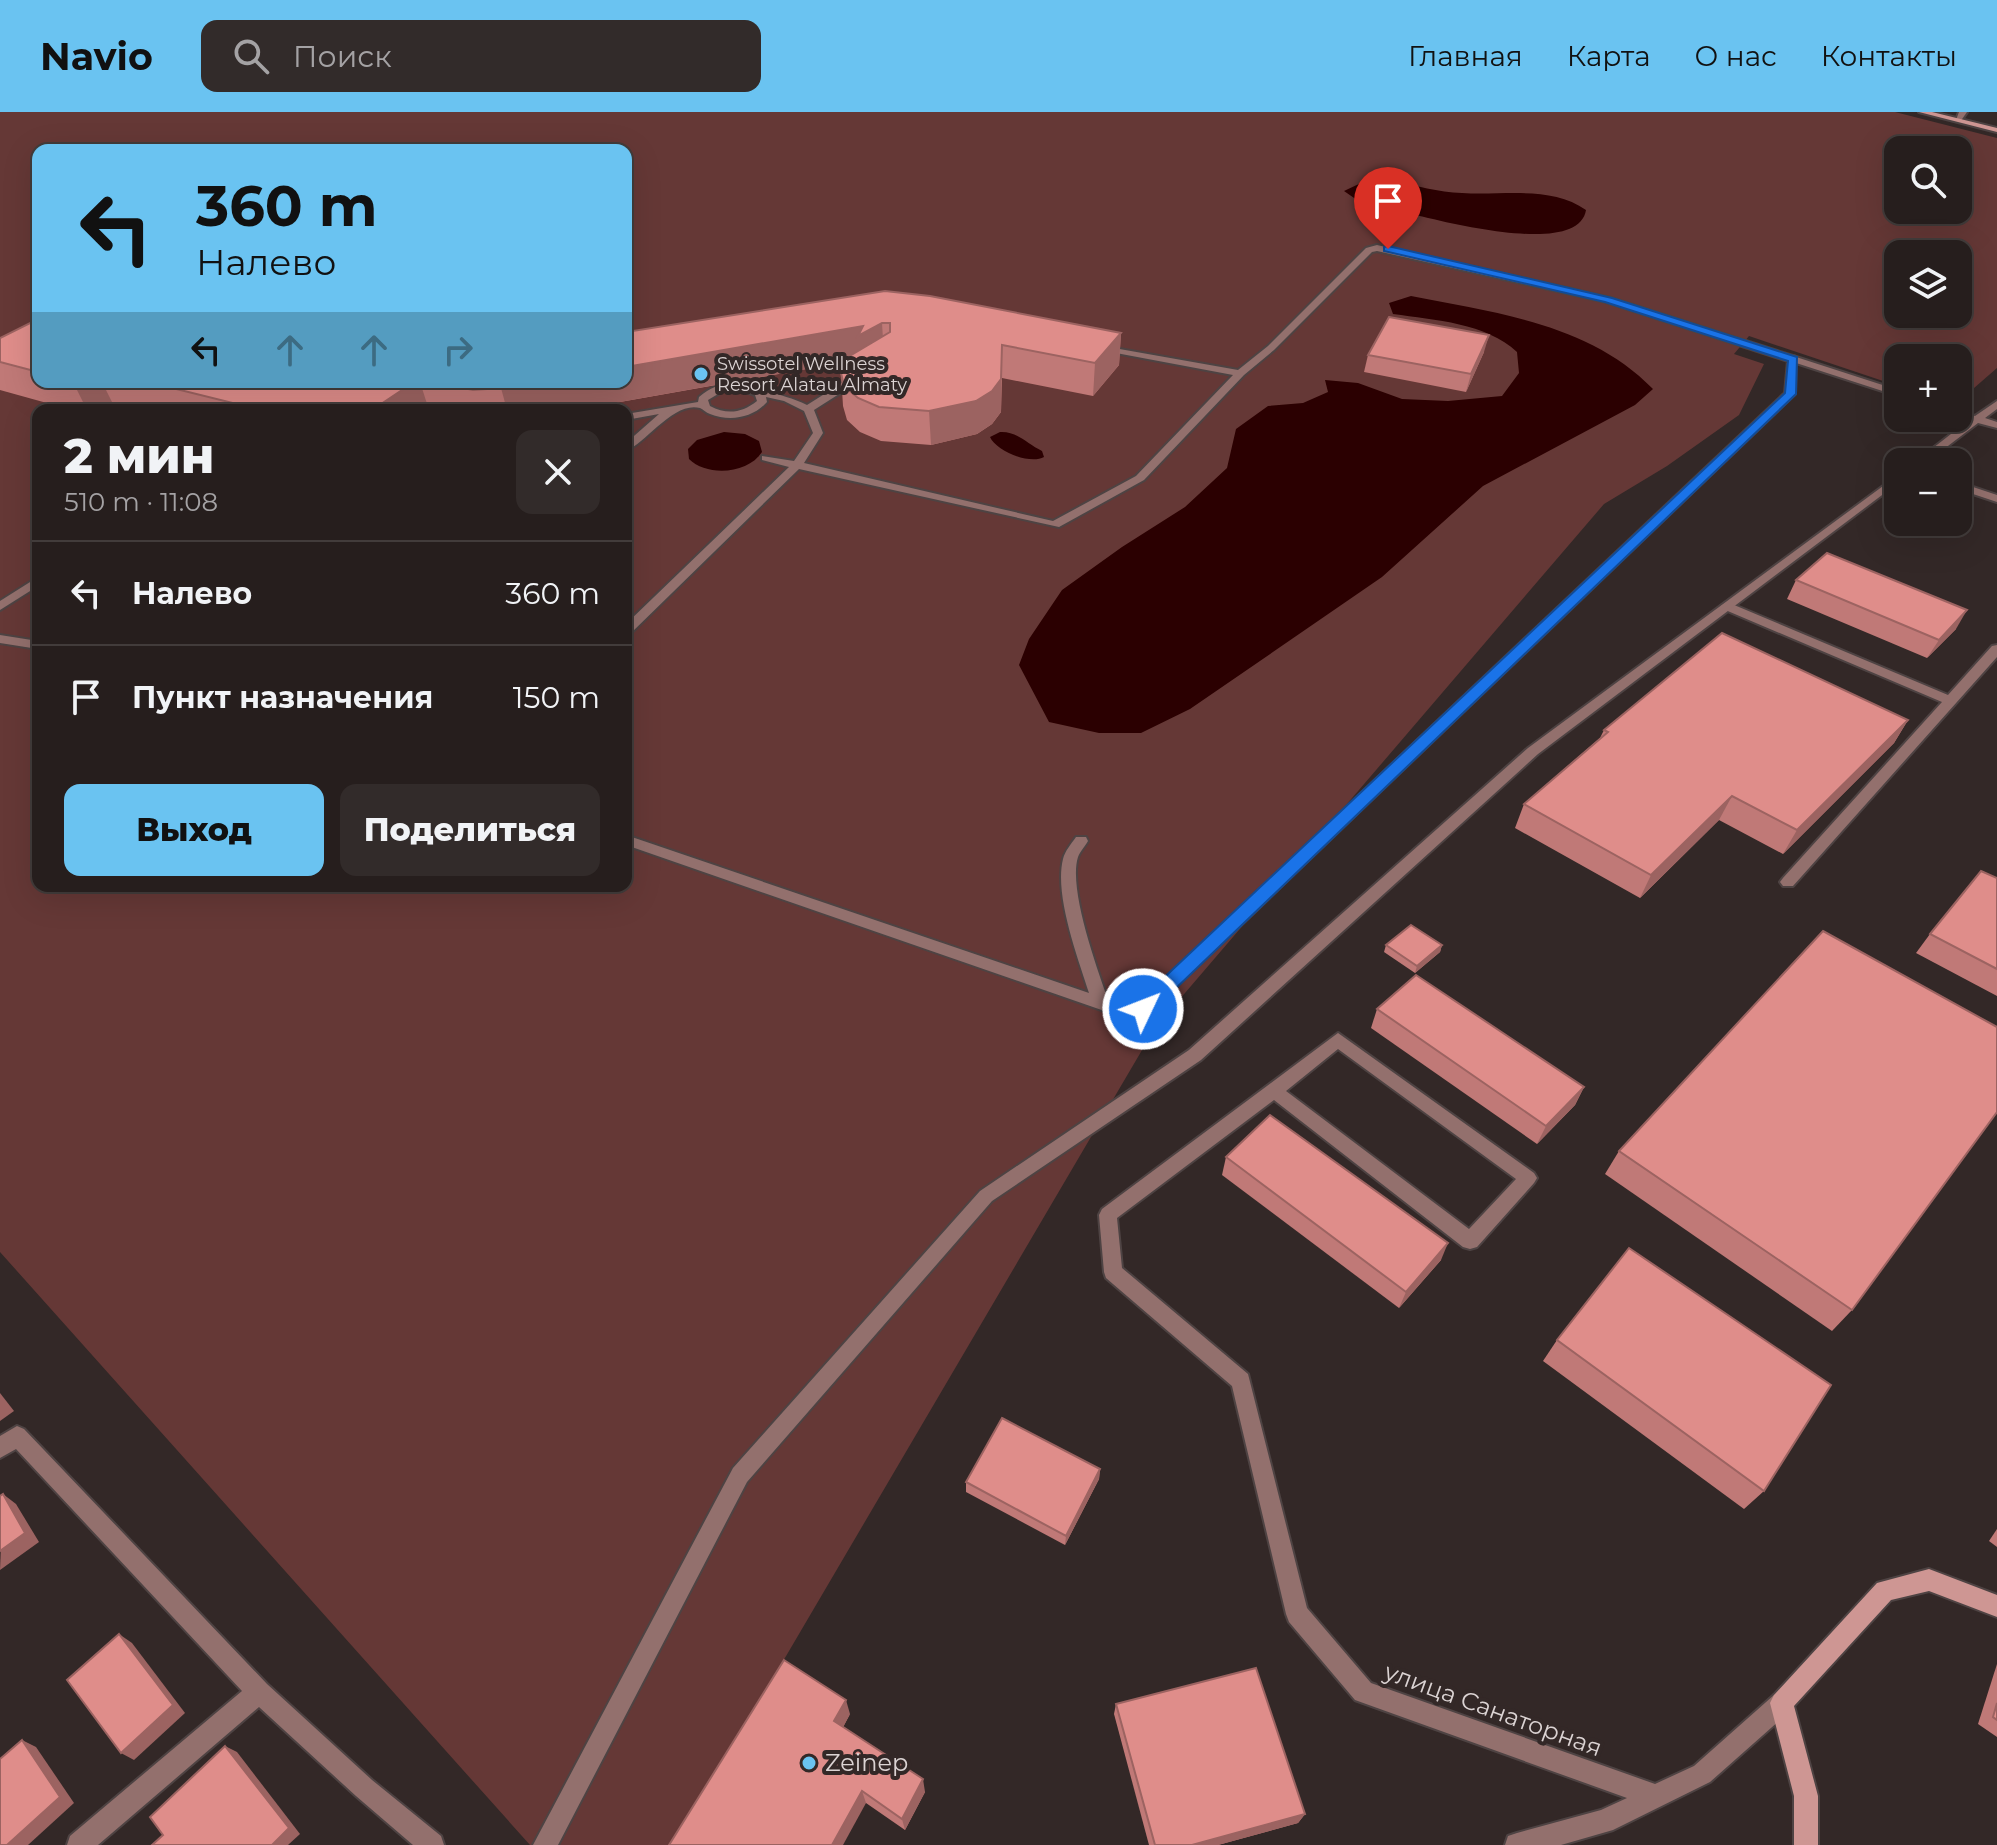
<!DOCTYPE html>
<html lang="ru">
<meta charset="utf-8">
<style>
:root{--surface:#261e1d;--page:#322b2a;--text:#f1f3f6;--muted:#a4a2a4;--line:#423c3b;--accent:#6ac3f1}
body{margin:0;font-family:Montserrat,sans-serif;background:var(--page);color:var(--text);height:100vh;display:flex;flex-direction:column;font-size:30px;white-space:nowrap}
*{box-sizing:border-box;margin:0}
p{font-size:26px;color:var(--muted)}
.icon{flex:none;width:44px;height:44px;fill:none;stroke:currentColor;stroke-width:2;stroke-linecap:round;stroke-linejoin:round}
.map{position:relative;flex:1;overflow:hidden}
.details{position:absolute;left:32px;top:292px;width:600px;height:488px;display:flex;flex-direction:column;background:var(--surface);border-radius:16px;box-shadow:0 8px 32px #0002,0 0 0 2px var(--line)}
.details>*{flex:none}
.top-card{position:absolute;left:32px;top:32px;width:600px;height:244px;border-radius:16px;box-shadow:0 8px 32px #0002,0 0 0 2px var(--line);background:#6ac3f1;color:#111;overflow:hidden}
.buttons{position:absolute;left:1884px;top:24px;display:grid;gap:16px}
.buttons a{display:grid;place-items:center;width:88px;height:88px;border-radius:16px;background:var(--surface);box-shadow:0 8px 32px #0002,0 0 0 2px var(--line);font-size:40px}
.pin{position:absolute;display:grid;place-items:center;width:68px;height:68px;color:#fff;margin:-82px -34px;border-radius:50% 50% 50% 0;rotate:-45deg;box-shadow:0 0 8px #0007}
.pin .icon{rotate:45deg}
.me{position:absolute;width:88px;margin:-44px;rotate:47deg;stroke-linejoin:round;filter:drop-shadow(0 0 6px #0008)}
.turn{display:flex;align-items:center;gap:28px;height:168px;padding:0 32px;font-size:36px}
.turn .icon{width:104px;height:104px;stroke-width:2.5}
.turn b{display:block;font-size:56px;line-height:68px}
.lanes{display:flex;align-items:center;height:76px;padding:0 32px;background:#0003;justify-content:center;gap:40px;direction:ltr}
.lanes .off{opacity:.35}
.round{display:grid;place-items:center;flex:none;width:84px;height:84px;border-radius:16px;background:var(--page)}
.summary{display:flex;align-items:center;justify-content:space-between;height:136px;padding:0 32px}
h1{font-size:48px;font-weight:800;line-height:60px}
.cta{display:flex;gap:16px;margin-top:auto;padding:16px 32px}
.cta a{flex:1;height:92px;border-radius:16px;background:var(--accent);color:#111;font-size:32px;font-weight:800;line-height:92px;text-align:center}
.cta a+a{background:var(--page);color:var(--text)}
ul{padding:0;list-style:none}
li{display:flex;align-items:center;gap:24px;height:104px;padding:0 32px;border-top:2px solid var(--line)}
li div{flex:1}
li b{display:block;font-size:30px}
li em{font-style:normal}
header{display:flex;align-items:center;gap:48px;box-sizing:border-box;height:112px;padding:0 40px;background:var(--accent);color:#111}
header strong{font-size:38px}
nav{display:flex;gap:44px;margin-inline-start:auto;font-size:28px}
.search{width:560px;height:72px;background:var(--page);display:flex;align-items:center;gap:20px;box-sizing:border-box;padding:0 28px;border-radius:16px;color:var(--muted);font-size:30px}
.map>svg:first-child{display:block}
.green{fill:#653836;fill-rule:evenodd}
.water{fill:#2b0001}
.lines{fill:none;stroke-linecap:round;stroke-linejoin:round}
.lane-casing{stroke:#4e4343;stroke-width:4}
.street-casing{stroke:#4e4343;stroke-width:4}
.secondary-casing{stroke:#4e4343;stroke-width:4}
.lane{fill:#93706d;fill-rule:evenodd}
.street{fill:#93706d;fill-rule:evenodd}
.secondary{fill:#ce9693;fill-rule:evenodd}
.wall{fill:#c07977}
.shaded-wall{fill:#9c6361}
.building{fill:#df8d8a;stroke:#9c6361;stroke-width:2}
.route{fill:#1a73e8;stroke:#114b97;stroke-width:2}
.poi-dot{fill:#6ac3f1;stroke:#332827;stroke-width:3}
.labels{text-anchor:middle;stroke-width:8;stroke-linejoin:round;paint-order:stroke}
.far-poi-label{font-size:18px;fill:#dbd3d3;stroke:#332827;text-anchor:start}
.near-street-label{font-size:24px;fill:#dbd3d3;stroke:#332827}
.near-poi-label{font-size:24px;fill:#dbd3d3;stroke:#332827;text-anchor:start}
</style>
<header>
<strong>Navio</strong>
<div class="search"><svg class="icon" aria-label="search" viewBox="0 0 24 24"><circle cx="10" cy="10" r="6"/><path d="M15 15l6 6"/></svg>Поиск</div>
<nav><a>Главная</a><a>Карта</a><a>О нас</a><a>Контакты</a></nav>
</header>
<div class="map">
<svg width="1997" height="1733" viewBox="0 0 1997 1733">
<rect width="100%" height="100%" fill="#332827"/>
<!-- green -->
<path class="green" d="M0 0H1895L1997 26V256L1958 290V246H1898V274L1749 224 1734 242 1764 252 1739 303 1667 354 1604 392 1155 916 675 1733H530L0 1140ZM38 38H626V270H38ZM1898 38H1958V98H1898ZM1898 142H1958V202H1898ZM38 298H626V774H38Z"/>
<!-- water -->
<g class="water">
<path d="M1393 68C1416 74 1438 80 1462 81 1502 84 1551 73 1586 98 1577 154 1394 96 1357 88L1344 79 1361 71Z"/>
<path d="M1411 184C1497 201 1590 212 1653 277L1635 293 1483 374 1382 465 1190 597 1141 621H1099L1049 610 1019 553 1029 527 1062 478 1122 435 1185 395 1227 356 1236 317 1268 294 1303 291 1328 280 1325 268 1358 271 1402 287 1448 289 1502 284 1519 261 1517 240C1486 211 1435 208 1393 202L1389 191Z"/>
<path d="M724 320 745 322 759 329 762 340C748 362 707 365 689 347L688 337 697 328Z"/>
<path d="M1000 320C1017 319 1027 332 1042 339L1044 345C1030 353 996 339 990 325Z"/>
</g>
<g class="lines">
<defs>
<g id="lane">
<path d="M1377 133 1611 186 1796 245 1795 282 1149 901 1122 905 1116 903 626 733V723L1089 881C1078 846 1054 783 1063 747 1065 739 1071 732 1076 725H1086L1088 729C1085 734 1080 740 1078 745 1068 777 1097 856 1108 888L1122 893 1139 891 1785 281 1788 249 1606 190 1377 139 1372 140 1274 238 1244 263 1144 368 1059 415 799 357 630 522 626 523V512L789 355 762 348V344L794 349 813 321 804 299 784 289 766 285 767 290C753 306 730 310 710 302 706 301 703 297 700 296 674 289 647 330 626 339V331L659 302 626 308V302L698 290 699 285C722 265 740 273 765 279 780 283 793 286 807 293L853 264H861V268L814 298 823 321 804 351 1053 409 1136 364 1233 263 1100 238 1097 237V233L1238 258 1268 234 1366 136ZM738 277 755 283 757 289C742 301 727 303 710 294L708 288 723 279Z"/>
<path d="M1958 370 1997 383V390L1958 377Z"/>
<path d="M38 465V474L0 498V489Z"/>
<path d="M1727 490 1948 583 1992 534 1997 533V545L1793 774H1783L1780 770 1783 766 1942 590 1723 497 1721 494Z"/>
<path d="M0 523 38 529V537L0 531Z"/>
</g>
<g id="street">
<path d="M1959 0H1967L1960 10 1956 8Z"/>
<path d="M1793 244 1898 278V284L1790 249 1788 247Z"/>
<path d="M1997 289V297L1985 306 1997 310V316L1978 311 1927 350H1915L1969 308 1958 305V299L1975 304Z"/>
<path d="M1898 363V371L1538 642 1201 948 992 1089 747 1370 558 1733H533L733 1356 980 1079 1189 938 1528 636Z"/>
<path d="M1338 921 1534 1061 1537 1066 1534 1071 1477 1135 1470 1137 1463 1135 1274 988 1117 1106 1122 1156 1248 1262 1307 1496 1371 1571 1655 1672 1694 1654 1774 1583 1782 1579 1790 1583 1794 1591 1790 1599 1710 1670 1613 1718 1561 1733H1505L1508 1724 1517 1721 1601 1698 1627 1686 1355 1588 1289 1510 1286 1502 1232 1274 1106 1166 1104 1160 1099 1103 1102 1097ZM1338 937 1516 1067 1469 1117 1286 979Z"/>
<path d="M17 1314 24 1317 267 1572 372 1668 441 1724 444 1733H413L356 1684 259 1595 98 1733H67L70 1724 242 1579 16 1337 0 1346V1324Z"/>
</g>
<g id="secondary">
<path d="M1919 0H1932L1997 16V20Z"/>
<path d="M1929 1457 1997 1483V1505L1929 1479 1891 1488 1794 1594 1818 1684V1733H1794V1684L1770 1591 1774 1583 1877 1471Z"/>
</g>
</defs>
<!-- lane casing -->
<use href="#lane" class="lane-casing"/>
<!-- street casing -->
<use href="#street" class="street-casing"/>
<!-- secondary casing -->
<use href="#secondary" class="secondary-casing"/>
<!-- lane -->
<use href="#lane" class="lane"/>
<!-- street -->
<use href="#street" class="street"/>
<!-- secondary -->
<use href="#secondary" class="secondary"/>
</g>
<!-- wall -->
<g class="wall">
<path d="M885 179 1121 221 1119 253 1093 284 1002 266 1001 300 992 312 977 322 931 333 881 329 860 320 847 308 843 294 841 261 846 250 575 298H142L112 290 98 298H72L0 278V226L38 207V270H626Z"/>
<path d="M1484 240 1466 280 1364 260 1368 243Z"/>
<path d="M1796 468 1956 517 1927 546 1787 487Z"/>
<path d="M1908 608 1894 631 1783 742 1719 708 1640 786 1515 716 1524 692 1600 626 1604 618Z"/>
<path d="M1997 766V884L1916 841 1930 822Z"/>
<path d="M1386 833H1442L1440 840 1415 861 1384 840Z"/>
<path d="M1377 897 1584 975 1575 993 1537 1032 1371 916Z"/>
<path d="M1619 1039 1852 1198 1832 1219 1605 1062Z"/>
<path d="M1226 1045 1441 1148 1399 1196 1222 1063Z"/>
<path d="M1557 1228 1764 1379 1744 1397 1543 1249Z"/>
<path d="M1100 1357 1099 1367 1065 1433 966 1380V1370Z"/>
<path d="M1997 1417V1435L1989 1429Z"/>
<path d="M1997 1552V1625L1978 1612Z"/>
<path d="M1116 1592 1305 1702 1298 1711 1218 1733H1149L1114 1602Z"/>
<path d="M850 1602 843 1615 925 1680 905 1718 866 1691 669 1733Z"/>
</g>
<!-- shaded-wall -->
<g class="shaded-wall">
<path d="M882 211 884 243 575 298H507L501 276 536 270H626V255Z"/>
<path d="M1121 221 1119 253 1093 284 1095 251Z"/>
<path d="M1489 223 1484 240 1466 280 1471 262Z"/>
<path d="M1002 233 1001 300 992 312 977 322 931 333 929 299Z"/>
<path d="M73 270H102L112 290 98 298H87Z"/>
<path d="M414 270H420L429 298H372Z"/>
<path d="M1967 498 1956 517 1927 546 1939 528Z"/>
<path d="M1908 608 1894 631 1783 742 1797 718Z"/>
<path d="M1732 684 1719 708 1640 786 1651 763Z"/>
<path d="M1442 833 1440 840 1415 861 1417 854Z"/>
<path d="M1584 975 1575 993 1537 1032 1546 1014Z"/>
<path d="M1448 1131 1441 1148 1399 1196 1406 1180Z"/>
<path d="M0 1281 14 1299 0 1309Z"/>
<path d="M1100 1357 1099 1367 1065 1433 1066 1424Z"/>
<path d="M3 1382 16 1392 39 1430 0 1458Z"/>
<path d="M119 1522 132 1531 185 1601 134 1648 121 1641Z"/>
<path d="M846 1588 850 1602 839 1623 834 1609Z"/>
<path d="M22 1628 36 1635 74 1691 28 1733H7Z"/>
<path d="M225 1634 237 1640 300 1722 288 1733H272Z"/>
<path d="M923 1667 925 1680 905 1718 902 1707Z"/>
<path d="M862 1679 866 1691 843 1733H832Z"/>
<path d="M1305 1702 1298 1711 1218 1733H1192Z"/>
</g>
<!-- building -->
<g class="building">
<path d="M885 179 930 184 1121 221 1095 251 1002 233 1001 267 992 279 976 289 929 299 879 295 858 286 844 274 841 261 848 245 890 220V211H882L858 224 863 214 626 255V220Z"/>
<path d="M1389 205 1489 223 1471 262 1368 243Z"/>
<path d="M38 207V260L0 250V226Z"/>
<path d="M148 270H414L372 298H261Z"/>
<path d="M435 270H536L501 276 473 278Z"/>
<path d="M1827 441 1967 498 1939 528 1796 468Z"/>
<path d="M1722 521 1908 608 1797 718 1732 684 1651 763 1524 692 1608 620 1604 618Z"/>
<path d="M1981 759 1997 766V857L1930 822Z"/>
<path d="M1411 813 1442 833 1417 854 1386 833Z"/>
<path d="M1823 819 1997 915V1000L1852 1198 1619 1039Z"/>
<path d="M1416 863 1584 975 1546 1014 1377 897Z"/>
<path d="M1270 1003 1448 1131 1406 1180 1226 1045Z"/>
<path d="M1629 1136 1831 1273 1764 1379 1557 1228Z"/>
<path d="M1002 1306 1100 1357 1066 1424 966 1370Z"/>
<path d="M3 1382 25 1421 0 1439V1384Z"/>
<path d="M119 1522 173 1593 121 1641 67 1568Z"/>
<path d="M784 1548 846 1588 834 1609 923 1667 902 1707 862 1679 832 1733H669Z"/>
<path d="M1256 1556 1305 1702 1192 1733H1155L1116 1592Z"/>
<path d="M1997 1591V1608L1993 1605Z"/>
<path d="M22 1628 60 1685 7 1733H0V1647Z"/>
<path d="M225 1634 289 1716 272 1733H152L163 1723 150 1705Z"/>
</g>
<!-- route -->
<path class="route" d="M1388 134 1612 186 1797 245 1796 282 1149 902H1136L1133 897 1136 892 1785 281 1788 249 1605 190 1384 139V135Z"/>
<!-- markers -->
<g class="poi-dot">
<circle cx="701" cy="262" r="8"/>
<circle cx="809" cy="1651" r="8"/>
</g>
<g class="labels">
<!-- far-poi labels -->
<g class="far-poi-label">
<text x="717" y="258">Swissotel Wellness<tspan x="717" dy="21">Resort Alatau Almaty</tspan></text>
</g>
<!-- near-street labels -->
<g class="near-street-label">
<text transform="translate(1493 1598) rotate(20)" y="8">улица Санаторная</text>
</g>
<!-- near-poi labels -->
<g class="near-poi-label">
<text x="825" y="1659">Zeinep</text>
</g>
</g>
</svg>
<div class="buttons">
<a><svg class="icon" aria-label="search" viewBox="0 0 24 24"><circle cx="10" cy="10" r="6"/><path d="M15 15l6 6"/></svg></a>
<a><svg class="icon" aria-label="layers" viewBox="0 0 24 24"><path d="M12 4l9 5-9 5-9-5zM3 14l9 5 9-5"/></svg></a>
<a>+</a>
<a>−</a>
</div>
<div class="pin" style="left:1388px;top:137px;background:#d93025"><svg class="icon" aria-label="arrive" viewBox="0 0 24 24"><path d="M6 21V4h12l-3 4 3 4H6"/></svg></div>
<svg class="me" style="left:1143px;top:897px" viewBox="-20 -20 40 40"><circle r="17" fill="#1a73e8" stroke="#fff" stroke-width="3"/><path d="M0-11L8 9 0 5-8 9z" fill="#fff"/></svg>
<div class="top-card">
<div class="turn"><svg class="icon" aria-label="left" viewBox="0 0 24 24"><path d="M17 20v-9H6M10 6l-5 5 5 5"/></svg><div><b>360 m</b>Налево</div></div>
<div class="lanes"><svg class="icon" aria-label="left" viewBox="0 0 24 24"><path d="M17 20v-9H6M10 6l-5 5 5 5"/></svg><svg class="icon off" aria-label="ahead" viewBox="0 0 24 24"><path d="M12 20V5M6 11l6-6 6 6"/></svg><svg class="icon off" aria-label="ahead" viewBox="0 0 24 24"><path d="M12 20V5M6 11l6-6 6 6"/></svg><svg class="icon off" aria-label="right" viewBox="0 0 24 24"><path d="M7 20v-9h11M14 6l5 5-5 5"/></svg></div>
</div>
<section class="details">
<div class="summary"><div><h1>2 мин</h1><p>510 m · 11:08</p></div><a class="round"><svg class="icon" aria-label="close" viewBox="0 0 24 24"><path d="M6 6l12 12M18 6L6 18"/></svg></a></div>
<ul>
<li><svg class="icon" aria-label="left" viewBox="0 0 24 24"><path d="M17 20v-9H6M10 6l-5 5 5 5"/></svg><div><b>Налево</b></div><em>360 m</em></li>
<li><svg class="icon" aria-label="arrive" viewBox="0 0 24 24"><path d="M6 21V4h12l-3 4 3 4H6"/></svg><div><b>Пункт назначения</b></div><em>150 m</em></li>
</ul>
<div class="cta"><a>Выход</a><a>Поделиться</a></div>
</section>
</div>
